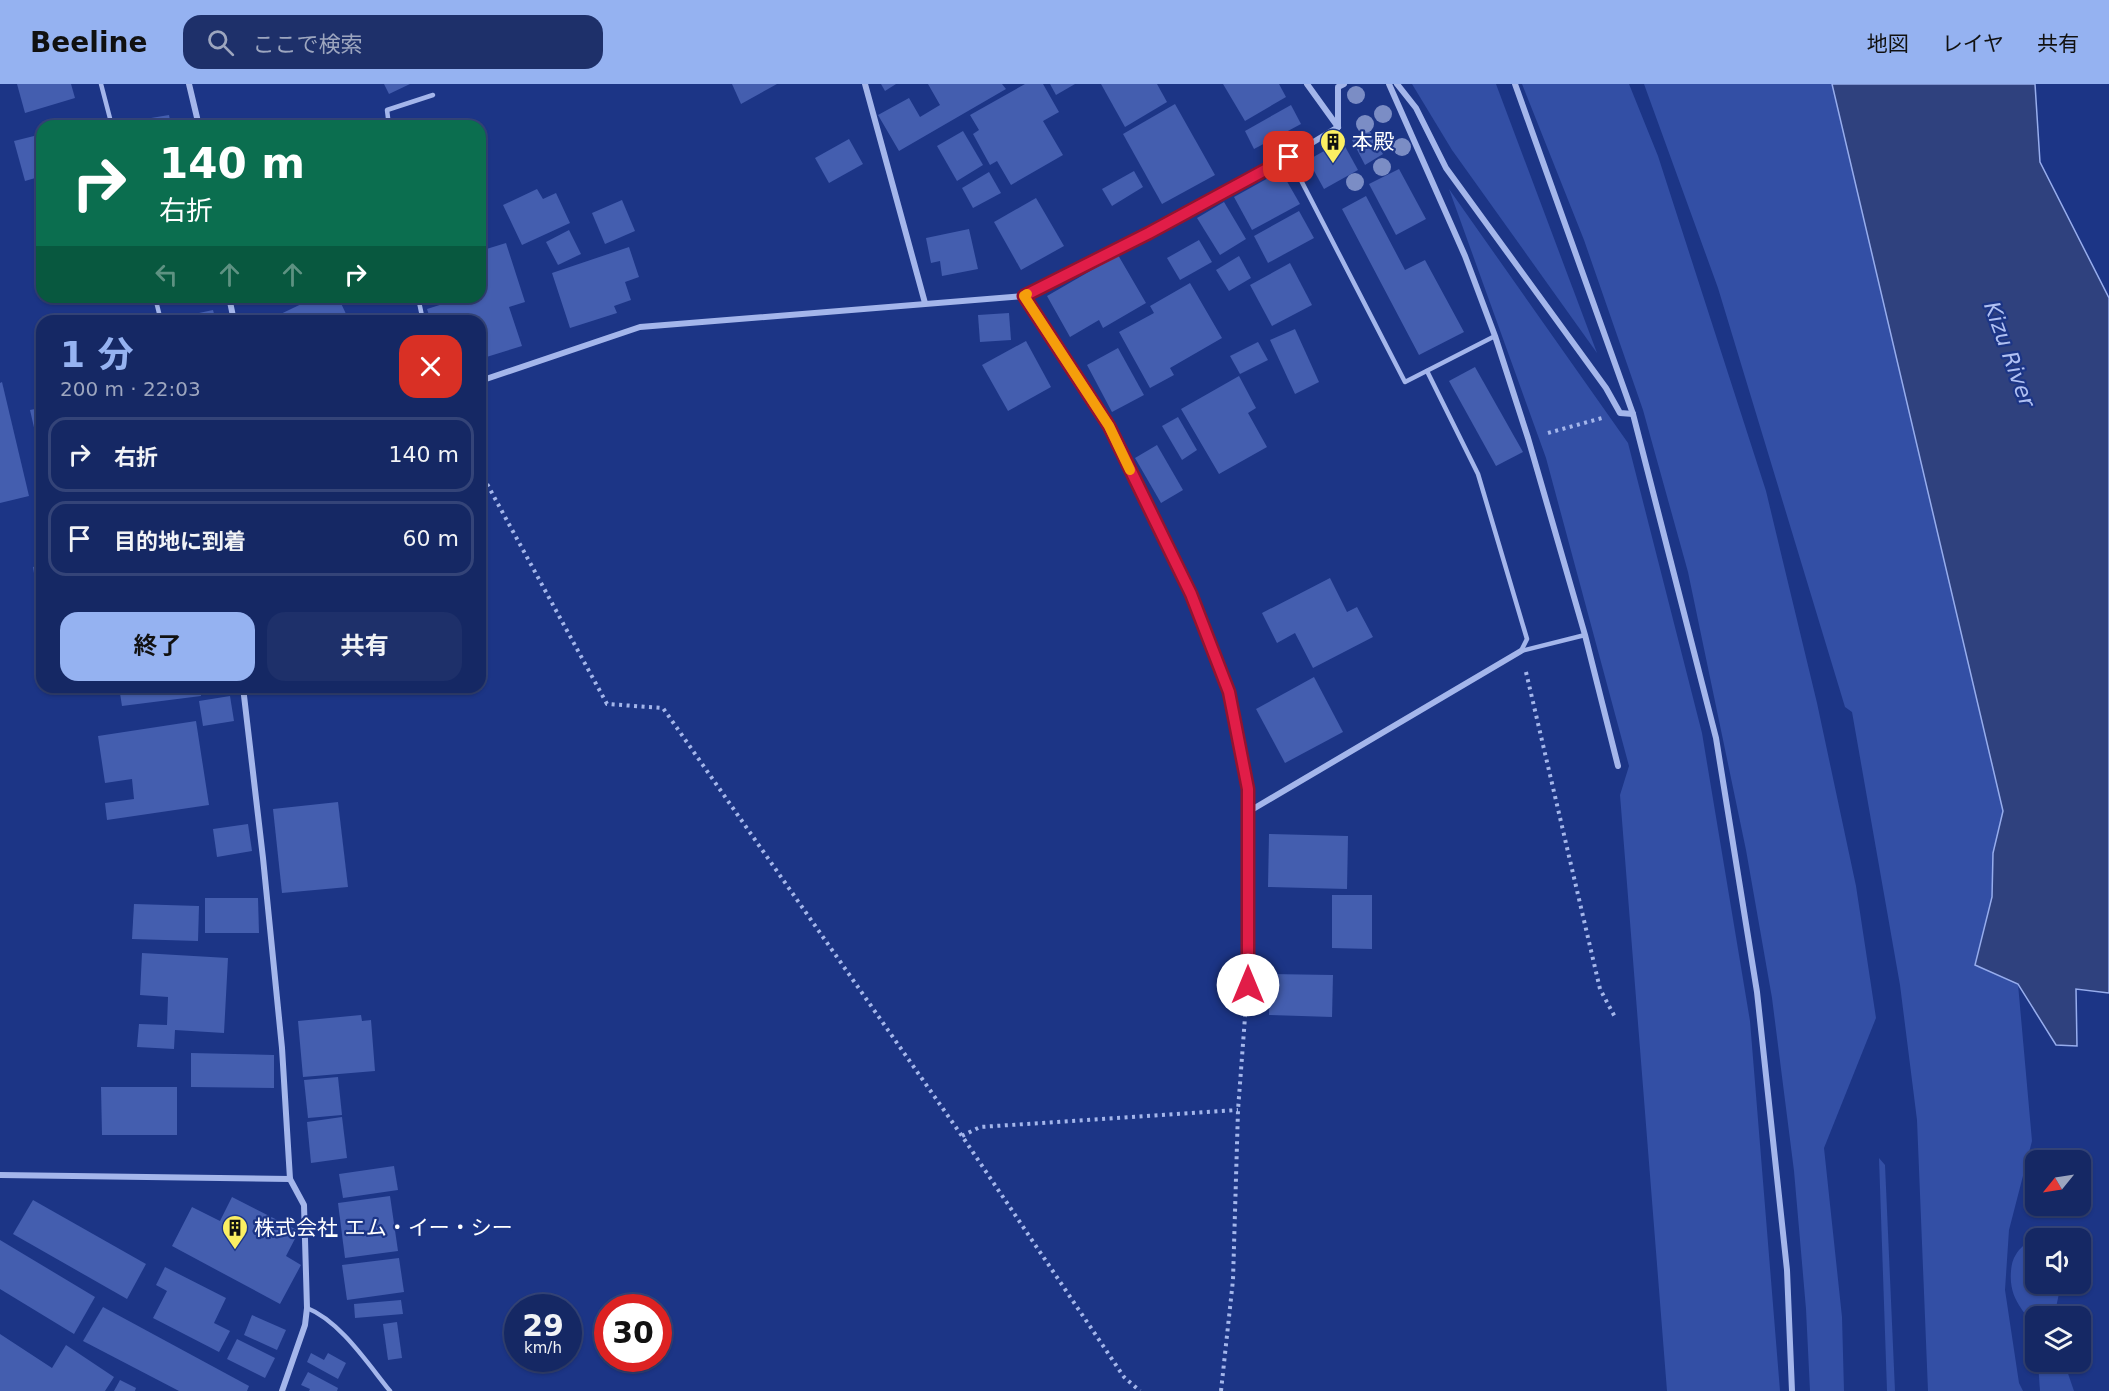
<!DOCTYPE html>
<html lang="ja">
<meta charset="utf-8">
<style>
:root{--surface:#152864;--page:#1e306a;--text:#f1f3f6;--muted:#9da6bf;--line:#344478;--accent:#95b2f1}
body{margin:0;font-family:"DejaVu Sans","Noto Sans JP",sans-serif;background:var(--page);color:var(--text);height:100vh;display:flex;flex-direction:column;font-size:22px;white-space:nowrap}
*{box-sizing:border-box;margin:0}
p{font-size:20px;color:var(--muted)}
.icon{flex:none;width:33px;height:33px;fill:none;stroke:currentColor;stroke-width:2;stroke-linecap:round;stroke-linejoin:round}
.map{position:relative;flex:1;overflow:hidden}
.side{position:absolute;left:36px;top:231px;width:450px;height:378px;display:flex;flex-direction:column;background:var(--surface);border-radius:18px;box-shadow:0 2px 4px #0004,0 0 0 2px var(--line)}
.side>*{flex:none}
.hud{position:absolute;left:36px;top:36px;width:450px;height:183px;border-radius:18px;box-shadow:0 2px 4px #0004,0 0 0 2px var(--line);background:#0b6e4f;color:#fff;overflow:hidden}
.needle{width:39px;rotate:240deg}
.fabs{position:absolute;left:2025px;top:1066px;display:grid;gap:12px}
.fabs a{display:grid;place-items:center;width:66px;height:66px;border-radius:12px;background:var(--surface);box-shadow:0 2px 4px #0004,0 0 0 2px var(--line);font-size:30px}
.speed{position:absolute;left:504px;top:1210px;display:flex;gap:12px;font-size:30px;font-weight:700;text-align:center}
.speed>*{display:grid;place-content:center;width:78px;height:78px;border-radius:50%;background:var(--surface);box-shadow:0 2px 4px #0004,0 0 0 2px var(--line);line-height:1}
.speed small{font-size:15px;font-weight:400}
.speed .limit{border:9px solid #d22;background:#fff;color:#111}
.pin{position:absolute;display:grid;place-items:center;width:51px;height:51px;color:#fff;margin:-26px;border-radius:12px;box-shadow:0 3px 9px #0006}
.me{position:absolute;width:66px;margin:-33px;rotate:0deg;stroke-linejoin:round;filter:drop-shadow(0 0 4px #0008)}
.turn{display:flex;align-items:center;gap:21px;height:126px;padding:0 24px;font-size:27px}
.turn .icon{width:78px;height:78px;stroke-width:2.5}
.turn b{display:block;font-size:42px;line-height:51px}
.lanes{display:flex;align-items:center;height:57px;padding:0 24px;background:#0003;justify-content:center;gap:30px;direction:ltr}
.lanes .off{opacity:.35}
.round{display:grid;place-items:center;flex:none;width:63px;height:63px;border-radius:18px;background:var(--page)}
.overview{display:flex;align-items:center;justify-content:space-between;height:102px;padding:0 24px}
h1{font-size:36px;font-weight:700;line-height:45px;color:var(--accent)}
.button{display:flex;gap:12px;margin-top:auto;padding:12px 24px}
.button a{flex:1;height:69px;border-radius:18px;background:var(--accent);color:#111;font-size:24px;font-weight:700;line-height:69px;text-align:center}
.button a+a{background:var(--page);color:var(--text)}
ul{padding:0;list-style:none}
li{display:flex;align-items:center;gap:18px;height:75px;margin:0 12px 9px;padding:0 12px;border:3px solid var(--line);border-radius:18px}
li div{flex:1}
li b{display:block;font-size:22px}
li em{font-style:normal}
header{display:flex;align-items:center;gap:36px;box-sizing:border-box;height:84px;padding:0 30px;background:var(--accent);color:#111}
header strong{font-size:28px}
nav{display:flex;gap:33px;margin-inline-start:auto;font-size:21px}
.search{width:420px;height:54px;background:var(--page);display:flex;align-items:center;gap:15px;box-sizing:border-box;padding:0 21px;border-radius:18px;color:var(--muted);font-size:22px}
.map>svg:first-child{display:block}
.green{fill:#334fa5}
.water{fill:#2f417e;stroke:#97aded;stroke-width:1.5}
.building{fill:#445eaf}
.lines{fill:none;stroke-linecap:round;stroke-linejoin:round}
.path{stroke:#a4b6eb;stroke-width:4;stroke-dasharray:3 4.5;stroke-linecap:butt}
.lane{stroke:#a4b6eb;stroke-width:4.5}
.street{stroke:#a4b6eb;stroke-width:6}
.tree{fill:#7b8dc5}
.route-casing{stroke:#92132f;stroke-width:15}
.route{stroke:#e11d48;stroke-width:10}
.slow{stroke:#f59e0b;stroke-width:10}
.labels{text-anchor:middle;stroke-width:4.5;stroke-linejoin:round;paint-order:stroke}
.poi-label{font-size:21px;fill:#fff;stroke:#1c3586;text-anchor:start}
.water-label{font-size:22px;font-style:italic;fill:#b0c0f2;stroke:#1c3586}
</style>
<header>
<strong>Beeline</strong>
<div class="search"><svg class="icon" aria-label="search" viewBox="0 0 24 24"><circle cx="10" cy="10" r="6"/><path d="M15 15l6 6"/></svg>ここで検索</div>
<nav><a>地図</a><a>レイヤ</a><a>共有</a></nav>
</header>
<div class="map">
<svg width="2109" height="1307" viewBox="0 0 2109 1307">
<rect width="100%" height="100%" fill="#1c3586"/>
<!-- green -->
<g class="green">
<path d="M1412 0H1496L1597 269 1452 66Z"/>
<path d="M1522 0H1629L1658 72 1766 407 1817 619 1856 802 1876 934 1824 1064 1842 1233 1844 1307H1810L1806 1225 1794 1087 1772 914 1746 766 1688 488 1643 326 1584 156Z"/>
<path d="M1644 0H1832L2003 727 1993 769 1992 813 1975 881 2018 900 2032 1057 2009 1146 2005 1206 2019 1299 2023 1307H1928L1917 1036 1900 901 1852 628 1845 623 1718 204Z"/>
<path d="M1449 105 1628 359 1702 649 1750 937 1780 1307H1667L1620 711 1629 682 1546 374Z"/>
<path d="M1879 1074 1885 1081 1895 1307H1887Z"/>
<path d="M2041 1152 2043 1155H2036V1200H2061L2054 1233H2036L2035 1255C2033 1228 2008 1223 2011 1187 2012 1178 2013 1174 2019 1166 2027 1158 2030 1154 2041 1152Z"/>
<path d="M2038 1278H2064L2074 1307H2040Z"/>
</g>
<!-- water -->
<path class="water" d="M1832 0H2035L2040 78 2109 214V909L2076 905 2077 962 2056 961 2018 900 1975 881 1992 813 1993 769 2003 727Z"/>
<!-- building -->
<g class="building">
<path d="M17 0H71L75 14 25 29Z"/>
<path d="M384 0H410L389 10Z"/>
<path d="M732 0H777L741 20Z"/>
<path d="M881 0H896L885 7Z"/>
<path d="M928 0H1002L1006 5 899 67 878 31 909 14 920 33 940 21Z"/>
<path d="M1025 0H1043L1059 28 1043 37 1063 71 1011 101 997 77 990 81 973 50 979 46 970 31Z"/>
<path d="M1050 0H1075L1056 11Z"/>
<path d="M1101 0H1157L1167 18 1125 43Z"/>
<path d="M1223 0H1279L1286 13 1245 37Z"/>
<path d="M1175 20 1215 91 1162 120 1123 50Z"/>
<path d="M1291 21 1301 40 1254 65 1245 47Z"/>
<path d="M169 31 171 42H128L127 38Z"/>
<path d="M102 34 104 42H74V41Z"/>
<path d="M1369 46 1383 70 1365 81 1352 56Z"/>
<path d="M963 47 983 81 957 97 937 62Z"/>
<path d="M42 50V92L25 97 14 57Z"/>
<path d="M849 55 863 80 829 99 815 74Z"/>
<path d="M1342 57 1358 86 1324 105 1308 76Z"/>
<path d="M1399 85 1426 135 1396 151 1369 100Z"/>
<path d="M1134 87 1143 103 1112 122 1102 105Z"/>
<path d="M1281 87 1300 120 1252 146 1234 113Z"/>
<path d="M989 88 1001 109 973 124 962 104Z"/>
<path d="M537 105 543 115 556 109 570 139 522 161 503 121Z"/>
<path d="M1366 112 1405 186 1425 176 1464 248 1419 271 1342 125Z"/>
<path d="M1036 114 1064 162 1021 186 994 138Z"/>
<path d="M622 116 635 147 605 160 592 129Z"/>
<path d="M1224 118 1246 155 1220 171 1197 134Z"/>
<path d="M1299 127 1314 154 1268 179 1254 152Z"/>
<path d="M969 145 978 185 942 192 940 177 931 179 926 154Z"/>
<path d="M569 146 581 170 558 181 546 158Z"/>
<path d="M1199 156 1212 178 1180 196 1167 174Z"/>
<path d="M506 159 525 218 509 223 522 262 480 275V237H431L427 225 446 219 444 213H480V167Z"/>
<path d="M629 163 639 193 625 198 631 216 614 222 617 229 570 244 552 189Z"/>
<path d="M1118 171 1146 219 1103 244 1099 236 1070 253 1047 212Z"/>
<path d="M1239 172 1251 194 1229 207 1216 186Z"/>
<path d="M1290 179 1312 221 1272 242 1250 201Z"/>
<path d="M1190 199 1222 254 1170 284 1174 291 1150 304 1119 248 1154 229 1150 222Z"/>
<path d="M266 213H283L269 219Z"/>
<path d="M316 213H338L347 232 336 237H266Z"/>
<path d="M361 213H376L365 219Z"/>
<path d="M213 226 216 237H186L185 232Z"/>
<path d="M1009 229 1011 256 980 258 978 231Z"/>
<path d="M1295 245 1319 298 1295 310 1270 256Z"/>
<path d="M1026 257 1051 303 1008 327 982 281Z"/>
<path d="M1258 258 1268 276 1240 290 1230 272Z"/>
<path d="M1118 264 1144 311 1112 328 1087 281Z"/>
<path d="M1475 283 1523 368 1496 382 1449 297Z"/>
<path d="M1239 292 1256 324 1248 329 1267 363 1219 390 1181 325Z"/>
<path d="M2 298 29 412 0 419V299Z"/>
<path d="M42 316V374H41L30 326 40 324 38 317Z"/>
<path d="M1178 333 1197 366 1182 376 1162 342Z"/>
<path d="M1157 361 1183 406 1161 419 1135 374Z"/>
<path d="M42 481V532H41L33 483Z"/>
<path d="M1330 494 1347 528 1357 523 1373 553 1313 584 1295 549 1277 559 1262 529Z"/>
<path d="M1314 593 1343 648 1285 679 1256 625Z"/>
<path d="M119 603H200L201 612 122 622Z"/>
<path d="M230 612 234 637 203 642 199 617Z"/>
<path d="M196 637 209 721 107 736 105 719 134 715 132 695 105 699 98 652Z"/>
<path d="M338 718 348 803 282 809 273 725Z"/>
<path d="M248 740 252 767 217 773 213 745Z"/>
<path d="M1269 750 1348 752 1347 805 1268 803Z"/>
<path d="M1332 811H1372V865L1332 864Z"/>
<path d="M205 814H258L259 849H205Z"/>
<path d="M134 820 199 822 198 857 132 855Z"/>
<path d="M142 869 228 874 224 949 175 946 174 965 137 963 139 940 167 941 168 913 140 911Z"/>
<path d="M1270 890 1333 891 1332 933 1269 931Z"/>
<path d="M361 931 362 937 371 936 375 987 303 993 298 937Z"/>
<path d="M191 969 274 971V1004L191 1003Z"/>
<path d="M338 993 342 1031 308 1034 304 996Z"/>
<path d="M101 1003H177V1051H102Z"/>
<path d="M342 1033 347 1074 311 1079 307 1038Z"/>
<path d="M394 1082 398 1106 343 1114 339 1090Z"/>
<path d="M390 1112 398 1167 345 1174 338 1119Z"/>
<path d="M232 1113 299 1147 286 1172 301 1181 280 1220 172 1162 192 1123 220 1137Z"/>
<path d="M33 1116 146 1180 127 1215 13 1150Z"/>
<path d="M0 1156 95 1213 74 1250 0 1205Z"/>
<path d="M399 1174 404 1208 347 1216 342 1181Z"/>
<path d="M165 1183 226 1214 214 1239 230 1247 219 1268 153 1234 167 1207 156 1201Z"/>
<path d="M401 1216 403 1230 355 1234 354 1220Z"/>
<path d="M103 1223 249 1302 247 1307H179L83 1257Z"/>
<path d="M252 1231 286 1246 277 1266 244 1251Z"/>
<path d="M397 1238 402 1274 388 1276 383 1240Z"/>
<path d="M0 1250 52 1284 66 1261 114 1293 105 1307H0Z"/>
<path d="M237 1255 275 1274 265 1294 227 1275Z"/>
<path d="M311 1269 324 1276 328 1269 346 1279 338 1295 307 1278Z"/>
<path d="M308 1288 338 1304 337 1307H309L310 1305 301 1301Z"/>
<path d="M120 1296 136 1304 135 1307H114Z"/>
</g>
<g class="lines">
<!-- path -->
<g class="path">
<path d="M1548 349 1602 334"/>
<path d="M480 387 607 620 663 624 962 1052 1124 1293 1140 1307"/>
<path d="M1526 588 1600 905 1616 935"/>
<path d="M962 1052 980 1043 1238 1026"/>
<path d="M1221 1307 1233 1196 1238 1026 1246 920"/>
</g>
<!-- lane -->
<g class="lane">
<path d="M101 0 112 42"/>
<path d="M389 42 387 26 433 11"/>
<path d="M1289 73 1405 298 1495 252"/>
<path d="M155 213 161 237"/>
<path d="M418 213 423 237"/>
<path d="M1427 287 1478 390 1527 555 1521 567"/>
<path d="M1521 567 1585 551"/>
<path d="M307 1224C340 1237 368 1280 390 1307"/>
</g>
<!-- street -->
<g class="street">
<path d="M189 0 199 42"/>
<path d="M865 0 925 219"/>
<path d="M1307 0 1338 43"/>
<path d="M1389 0 1465 172 1495 252 1528 354 1585 551 1618 682"/>
<path d="M1397 0 1416 24 1446 84 1606 304 1620 329 1633 330"/>
<path d="M1515 0 1633 330 1716 654 1757 908 1787 1186 1792 1307"/>
<path d="M1338 43V3L1344 0"/>
<path d="M1024 212 1109 342 1191 510 1229 608 1248 705V901"/>
<path d="M229 213 234 237"/>
<path d="M480 297 640 243 1024 212 1149 149 1289 73 1338 43"/>
<path d="M243 603 263 774 282 964 290 1095 304 1121 307 1224 305 1241 282 1307"/>
<path d="M1248 728 1521 567"/>
<path d="M0 1091 290 1095"/>
</g>
</g>
<!-- trees -->
<g class="tree">
<circle cx="1356" cy="11" r="9"/>
<circle cx="1383" cy="30" r="9"/>
<circle cx="1365" cy="40" r="9"/>
<circle cx="1402" cy="63" r="9"/>
<circle cx="1382" cy="83" r="9"/>
<circle cx="1355" cy="98" r="9"/>
</g>
<g class="lines">
<defs>
<path id="route" d="M1248 901V705L1229 608 1191 510 1109 342 1024 212 1149 149 1289 73"/>
</defs>
<!-- route casing -->
<use href="#route" class="route-casing"/>
<!-- route -->
<use href="#route" class="route"/>
<!-- slow -->
<path class="slow" d="M1027 210 1024 212 1109 342 1130 386"/>
</g>
<!-- icons -->
<defs>
<symbol id="building-pin" viewBox="-11 -11 22 30"><path d="M0 17L-7.5 6A9.5 9.5 0 1 1 7.5 6Z" fill="#fbee62" stroke="#1c3586"/><path d="M-4-6H4V6H1V3H-1V6H-4ZM-2.5-4.3h1.7v1.8h-1.7ZM.8-4.3h1.7v1.8H.8ZM-2.5-1h1.7V.8h-1.7ZM.8-1h1.7V.8H.8Z" fill="#111"/></symbol>
</defs>
<g fill-rule="evenodd">
<use href="#building-pin" x="1318" y="43" width="30" height="40"/>
<use href="#building-pin" x="220" y="1129" width="30" height="40"/>
</g>
<g class="labels">
<!-- poi labels -->
<g class="poi-label">
<text x="1352" y="65">本殿</text>
<text x="254" y="1151">株式会社 エム・イー・シー</text>
</g>
<!-- water labels -->
<g class="water-label">
<text transform="translate(2010 270) rotate(70)" y="8">Kizu River</text>
</g>
</g>
</svg>
<div class="fabs">
<a><svg class="needle" viewBox="-14 -14 28 28"><path d="M0-13l5 13h-10z" fill="#e53935"/><path d="M0 13l5-13h-10z" fill="#9da6bf"/></svg></a>
<a><svg class="icon" aria-label="sound" viewBox="0 0 24 24"><path d="M4 9h4l5-4v14l-5-4H4zM17 9q2 3 0 6"/></svg></a>
<a><svg class="icon" aria-label="layers" viewBox="0 0 24 24"><path d="M12 4l9 5-9 5-9-5zM3 14l9 5 9-5"/></svg></a>
</div>
<div class="speed"><div>29<small>km/h</small></div><div class="limit">30</div></div>
<div class="pin" style="left:1289px;top:73px;background:#d93025"><svg class="icon" aria-label="arrive" viewBox="0 0 24 24"><path d="M6 21V4h12l-3 4 3 4H6"/></svg></div>
<svg class="me" style="left:1248px;top:901px" viewBox="-20 -20 40 40"><circle r="19" fill="#fff"/><path d="M0-13L10 11 0 6-10 11z" fill="#e11d48"/></svg>
<div class="hud">
<div class="turn"><svg class="icon" aria-label="right" viewBox="0 0 24 24"><path d="M7 20v-9h11M14 6l5 5-5 5"/></svg><div><b>140 m</b>右折</div></div>
<div class="lanes"><svg class="icon off" aria-label="left" viewBox="0 0 24 24"><path d="M17 20v-9H6M10 6l-5 5 5 5"/></svg><svg class="icon off" aria-label="ahead" viewBox="0 0 24 24"><path d="M12 20V5M6 11l6-6 6 6"/></svg><svg class="icon off" aria-label="ahead" viewBox="0 0 24 24"><path d="M12 20V5M6 11l6-6 6 6"/></svg><svg class="icon" aria-label="right" viewBox="0 0 24 24"><path d="M7 20v-9h11M14 6l5 5-5 5"/></svg></div>
</div>
<section class="side">
<div class="overview"><div><h1>1 分</h1><p>200 m · 22:03</p></div><a class="round" style="background:#d93025;color:#fff"><svg class="icon" aria-label="close" viewBox="0 0 24 24"><path d="M6 6l12 12M18 6L6 18"/></svg></a></div>
<ul>
<li><svg class="icon" aria-label="right" viewBox="0 0 24 24"><path d="M7 20v-9h11M14 6l5 5-5 5"/></svg><div><b>右折</b></div><em>140 m</em></li>
<li><svg class="icon" aria-label="arrive" viewBox="0 0 24 24"><path d="M6 21V4h12l-3 4 3 4H6"/></svg><div><b>目的地に到着</b></div><em>60 m</em></li>
</ul>
<div class="button"><a>終了</a><a>共有</a></div>
</section>
</div>
